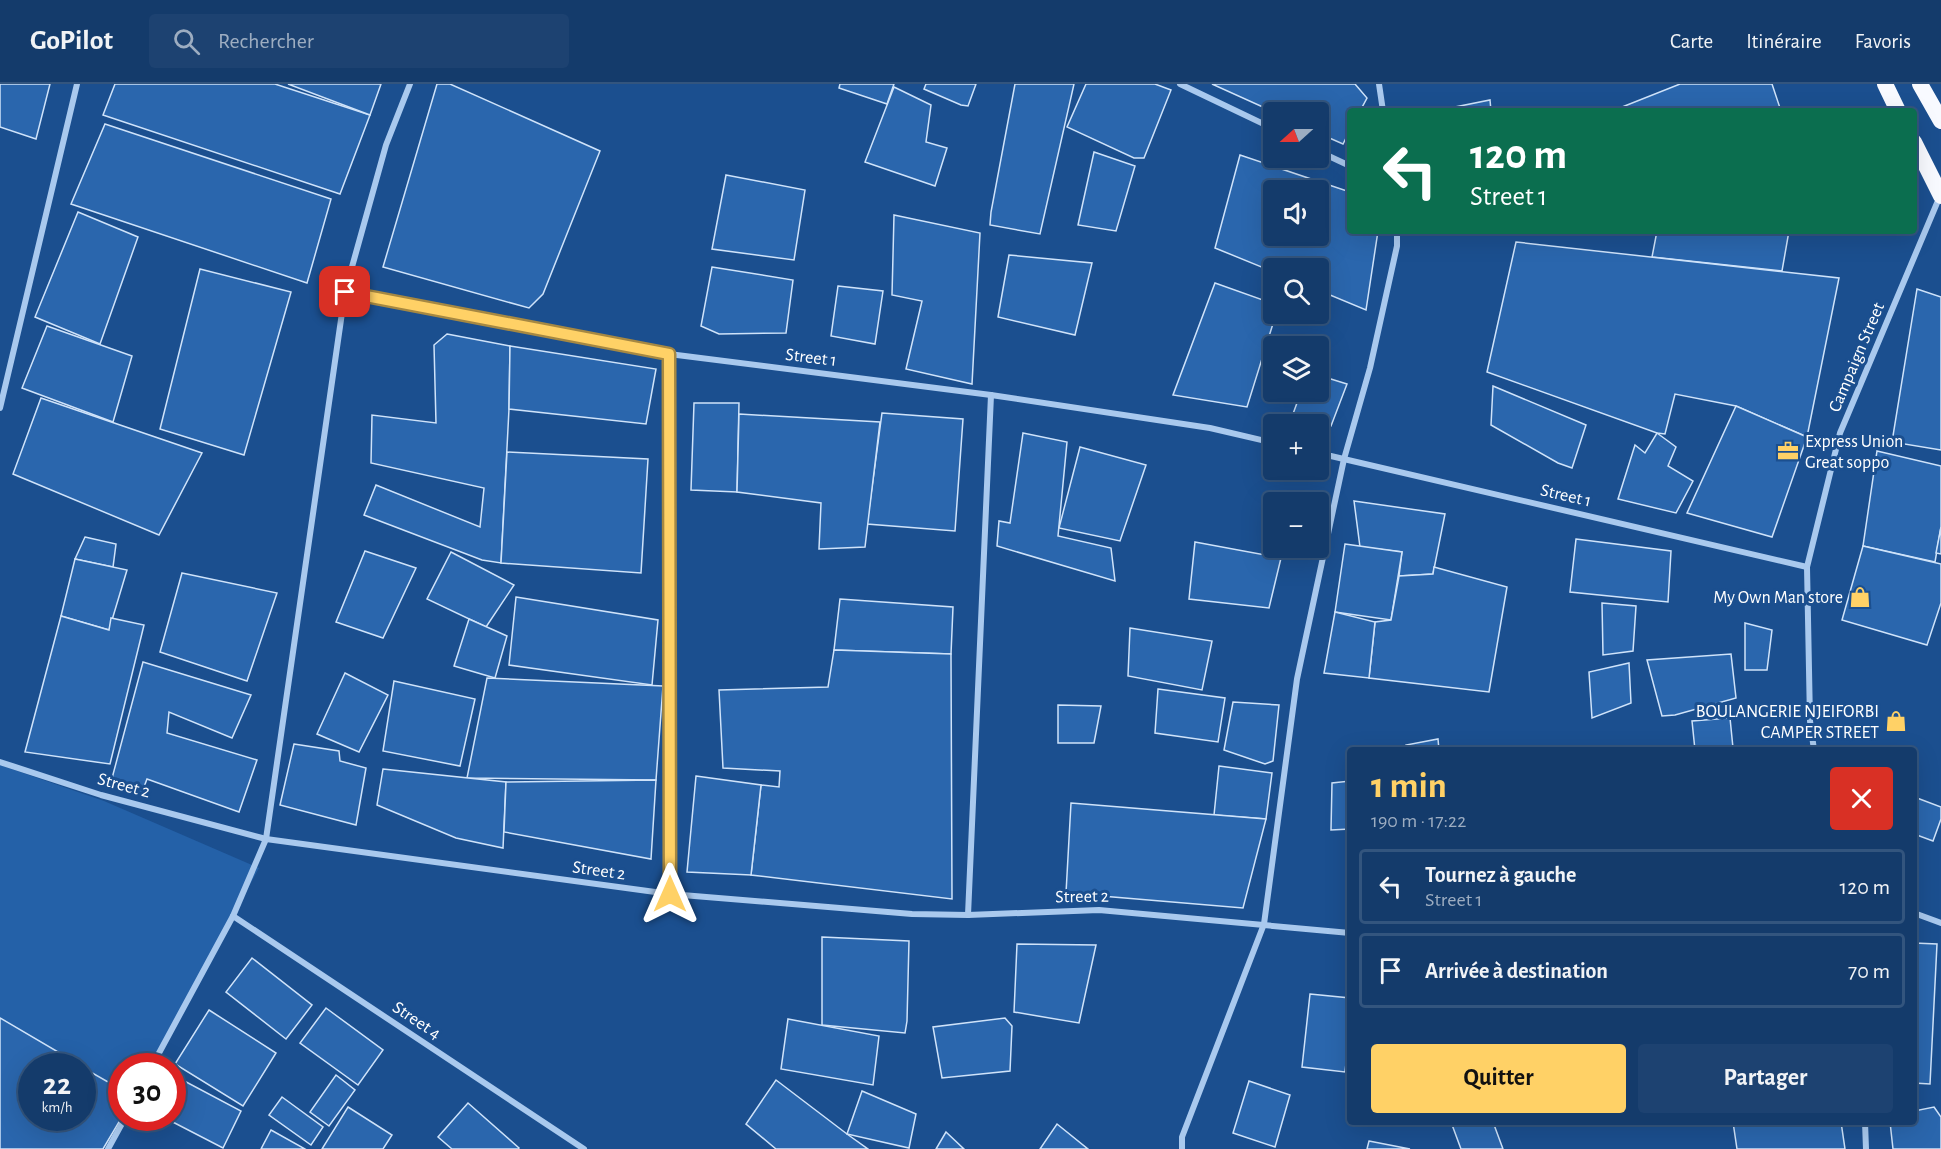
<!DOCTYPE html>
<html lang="fr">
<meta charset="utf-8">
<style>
:root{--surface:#143b6b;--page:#1d4271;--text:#f1f3f6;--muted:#9dadc1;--line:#33557e;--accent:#ffd166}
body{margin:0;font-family:"Alegreya Sans",sans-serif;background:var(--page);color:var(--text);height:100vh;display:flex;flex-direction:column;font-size:22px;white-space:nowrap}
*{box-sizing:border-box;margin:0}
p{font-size:20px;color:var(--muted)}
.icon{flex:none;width:33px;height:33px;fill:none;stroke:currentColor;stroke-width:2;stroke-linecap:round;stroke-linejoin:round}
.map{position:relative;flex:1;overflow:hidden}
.details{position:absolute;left:1347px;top:663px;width:570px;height:378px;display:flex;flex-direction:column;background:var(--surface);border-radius:6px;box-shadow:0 6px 24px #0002,0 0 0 2px var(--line)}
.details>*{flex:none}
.guide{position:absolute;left:1347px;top:24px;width:570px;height:126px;border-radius:6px;box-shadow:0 6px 24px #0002,0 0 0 2px var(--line);background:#0b6e4f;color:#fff;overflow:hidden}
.needle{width:39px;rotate:249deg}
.fabs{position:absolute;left:1263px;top:18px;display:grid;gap:12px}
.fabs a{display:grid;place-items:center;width:66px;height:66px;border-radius:6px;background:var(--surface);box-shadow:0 6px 24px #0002,0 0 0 2px var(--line);font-size:30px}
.speed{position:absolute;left:18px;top:969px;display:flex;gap:12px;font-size:30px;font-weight:700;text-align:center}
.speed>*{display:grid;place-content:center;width:78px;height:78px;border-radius:50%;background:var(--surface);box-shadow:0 6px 24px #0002,0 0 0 2px var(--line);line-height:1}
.speed small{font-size:15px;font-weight:400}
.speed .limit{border:9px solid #d22;background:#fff;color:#111}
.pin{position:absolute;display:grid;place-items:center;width:51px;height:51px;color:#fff;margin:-26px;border-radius:12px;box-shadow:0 3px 9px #0006}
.me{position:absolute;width:66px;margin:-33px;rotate:0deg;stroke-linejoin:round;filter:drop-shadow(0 0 4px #0008)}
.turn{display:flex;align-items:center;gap:21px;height:126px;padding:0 24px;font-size:27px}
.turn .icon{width:78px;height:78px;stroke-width:2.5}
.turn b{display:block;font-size:42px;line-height:51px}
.round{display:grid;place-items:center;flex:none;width:63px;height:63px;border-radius:6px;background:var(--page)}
.summary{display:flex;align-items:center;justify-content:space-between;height:102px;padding:0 24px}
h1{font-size:36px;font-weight:700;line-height:45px;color:var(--accent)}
.button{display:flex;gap:12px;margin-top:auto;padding:12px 24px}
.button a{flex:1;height:69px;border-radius:6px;background:var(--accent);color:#111;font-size:24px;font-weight:700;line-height:69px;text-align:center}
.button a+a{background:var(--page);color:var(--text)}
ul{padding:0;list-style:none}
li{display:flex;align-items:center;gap:18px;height:75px;margin:0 12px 9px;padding:0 12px;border:3px solid var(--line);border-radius:6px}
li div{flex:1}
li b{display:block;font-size:22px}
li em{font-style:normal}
header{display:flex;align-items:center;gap:36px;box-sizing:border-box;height:84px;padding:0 30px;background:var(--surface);border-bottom:2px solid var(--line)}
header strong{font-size:28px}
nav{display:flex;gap:33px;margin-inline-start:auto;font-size:21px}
.search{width:420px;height:54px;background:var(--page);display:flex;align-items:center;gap:15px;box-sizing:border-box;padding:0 21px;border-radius:6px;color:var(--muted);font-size:22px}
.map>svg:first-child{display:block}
.green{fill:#2461a8}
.building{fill:#2a66ad;stroke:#cfe3fa;stroke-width:1.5;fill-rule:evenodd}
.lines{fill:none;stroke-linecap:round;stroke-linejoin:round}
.minor{stroke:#a9c9ee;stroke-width:6}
.trunk{stroke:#f8faff;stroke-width:16}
.route-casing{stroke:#a68842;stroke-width:15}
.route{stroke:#ffd166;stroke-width:10}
.labels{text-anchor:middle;stroke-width:6;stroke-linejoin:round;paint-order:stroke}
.street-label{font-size:18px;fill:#fff;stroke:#1b4f8f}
.poi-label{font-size:18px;fill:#fff;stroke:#1b4f8f;text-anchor:end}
</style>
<header>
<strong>GoPilot</strong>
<div class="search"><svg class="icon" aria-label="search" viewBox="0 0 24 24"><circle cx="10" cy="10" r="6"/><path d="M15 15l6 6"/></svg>Rechercher</div>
<nav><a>Carte</a><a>Itinéraire</a><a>Favoris</a></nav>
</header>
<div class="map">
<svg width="1941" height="1065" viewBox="0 0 1941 1065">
<rect width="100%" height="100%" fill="#1b4f8f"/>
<!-- green -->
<path class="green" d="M0 681 104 717 259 784 150 982H122L121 1006 0 934Z"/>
<!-- building -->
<g class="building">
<path d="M0 0H50L36 55 0 43Z"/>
<path d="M115 0H275L370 31 340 110 103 31Z"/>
<path d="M288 0H381L370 31Z"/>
<path d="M437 0H450L600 67 543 210 529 224 383 183Z"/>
<path d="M840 0H894L887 20 839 4Z"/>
<path d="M926 0H976L968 22 961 21 924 5Z"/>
<path d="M1015 0H1074L1040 150 990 141 991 128Z"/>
<path d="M1086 0H1155L1171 6 1144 74H1134L1067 43Z"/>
<path d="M1212 0H1355L1367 14 1360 27H1350V46L1343 60 1318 49V28H1274Z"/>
<path d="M1680 0H1772L1781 27H1612Z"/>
<path d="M894 3 931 21 926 58 947 64 935 102 865 78Z"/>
<path d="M1490 16 1491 27H1435Z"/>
<path d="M105 40 331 115 307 199 71 120Z"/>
<path d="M1094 68 1135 82 1116 147 1078 141Z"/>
<path d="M1240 71 1350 108V147H1378L1366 226 1318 206V184H1274V188L1215 164ZM1274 106H1318V152H1274Z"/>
<path d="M726 91 805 106 794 176 712 165Z"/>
<path d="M78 128 138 153 100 260 35 233Z"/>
<path d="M894 131 980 149 972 300 906 285 922 217 892 211Z"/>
<path d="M1657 147H1789L1782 187 1652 173Z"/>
<path d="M1516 158 1839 194 1807 353 1736 322 1675 310 1665 350 1657 349 1487 288Z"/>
<path d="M1009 171 1092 179 1075 251 998 233Z"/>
<path d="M712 183 793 196 786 249 719 250 701 242Z"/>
<path d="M200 185 291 208 244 371 160 345Z"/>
<path d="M1215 199 1274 220V230H1276L1247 323 1173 311Z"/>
<path d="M838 202 883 207 875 260 831 252Z"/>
<path d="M1917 205 1941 213V366L1892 358Z"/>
<path d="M47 242 132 272 113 338 22 304Z"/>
<path d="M447 250 510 262 509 325 501 479 482 476 364 431 376 401 480 443 484 404 371 379 372 331 436 339 434 261Z"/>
<path d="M510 262 656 285 646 340 509 325Z"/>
<path d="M1318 291 1347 300 1331 342 1290 338 1301 308H1318Z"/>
<path d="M1493 302 1586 341 1572 384 1558 379 1491 341Z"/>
<path d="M41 314 202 369 159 451 13 390Z"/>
<path d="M694 319H739L737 408 691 406Z"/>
<path d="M1736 322 1807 353 1772 453 1687 429Z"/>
<path d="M882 329 963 335 955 447 867 440Z"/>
<path d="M739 330 880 338 865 463 819 465 821 419 737 408Z"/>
<path d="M1023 349 1067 358 1058 452 1111 464 1115 497 997 462 999 437 1010 439Z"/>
<path d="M1657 349 1676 363 1668 382 1693 397 1676 429 1618 415 1635 361 1645 369Z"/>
<path d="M1080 363 1146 381 1120 457 1059 444Z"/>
<path d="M1877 367 1941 382V443L1935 478 1863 462Z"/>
<path d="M507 368 648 375 641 489 501 479Z"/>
<path d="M1354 417 1445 430 1433 490 1399 492 1402 468 1360 463Z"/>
<path d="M1941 443V470L1936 469Z"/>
<path d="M85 453 116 460 113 483 75 475Z"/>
<path d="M1576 455 1671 467 1668 518 1570 508Z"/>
<path d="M1195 458 1281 474 1269 524 1189 515Z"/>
<path d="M1345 460 1402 468 1391 536 1335 528Z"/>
<path d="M1863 462 1941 480V519L1927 561 1842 536Z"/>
<path d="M365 467 416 484 383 554 336 538Z"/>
<path d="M451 468 514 501 486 543 427 515Z"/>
<path d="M75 475 127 486 109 546 61 532Z"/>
<path d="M1434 483 1507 503 1489 608 1369 594 1375 538 1391 536 1399 492 1433 490Z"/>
<path d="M182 489 277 509 247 597 160 568Z"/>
<path d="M516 513 658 536 652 601 509 581Z"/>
<path d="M840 515 953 523 951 570 834 566Z"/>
<path d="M1602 519 1636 522 1633 567 1603 571Z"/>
<path d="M1335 528 1375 538 1369 594 1324 589Z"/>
<path d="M61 532 109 546 111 534 144 541 110 680 25 668Z"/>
<path d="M469 535 507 552 495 594 454 582Z"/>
<path d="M1745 539 1772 546 1767 586H1745Z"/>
<path d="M1130 544 1212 557 1202 606 1128 592Z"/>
<path d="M834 566 951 570 952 815 751 791 761 701 779 703 780 687 723 684 719 606 828 603Z"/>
<path d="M1731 570 1736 614 1675 631 1662 632 1647 576Z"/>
<path d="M143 578 251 611 232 654 169 628 167 649 257 676 239 728 147 695 141 711 111 698Z"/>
<path d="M1629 579 1631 619 1592 634 1589 588Z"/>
<path d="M345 589 388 611 359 668 317 650Z"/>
<path d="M487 594 663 602 656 696 467 694Z"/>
<path d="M394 597 475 615 460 682 383 667Z"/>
<path d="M1158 605 1225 614 1218 658 1155 649Z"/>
<path d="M1233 618 1279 621 1273 677 1265 680 1224 666Z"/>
<path d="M1058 621 1101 622 1094 659H1058Z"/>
<path d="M1730 634 1733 664 1695 666 1692 637Z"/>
<path d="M1438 655 1439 666H1407L1406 661Z"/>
<path d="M294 660 339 667 340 677 366 684 356 741 280 721Z"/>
<path d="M1219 682 1272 689 1266 735 1214 731Z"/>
<path d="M383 685 506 698 503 764 456 754 377 721Z"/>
<path d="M696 692 761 701 751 791 687 788Z"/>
<path d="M656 696 651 775 504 748 506 698Z"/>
<path d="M1350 697V745L1331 746 1332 699Z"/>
<path d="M1917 714 1941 723V735L1933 757 1914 750V724Z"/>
<path d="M1071 719 1266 735 1243 824 1066 809Z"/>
<path d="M822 853 909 857 907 937 905 949 822 941Z"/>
<path d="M1914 859 1937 860 1930 1000 1914 999Z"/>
<path d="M1017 860 1096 861 1079 939 1014 928Z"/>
<path d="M252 874 312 921 286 955 226 908Z"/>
<path d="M1310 910 1350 914V942L1345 988 1302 983Z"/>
<path d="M326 924 383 966 358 1001 300 959Z"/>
<path d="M209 926 276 969 243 1022 175 980Z"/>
<path d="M0 934 82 982H32V1034H82V983L122 1006V1033L103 1065H0Z"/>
<path d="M1005 934 1012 942 1010 987 942 994 933 943Z"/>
<path d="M788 935 879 952 873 1001 781 985Z"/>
<path d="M173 991 241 1027 223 1064 165 1034H172Z"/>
<path d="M336 991 355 1006 329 1042 310 1028Z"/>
<path d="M776 996 847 1050 868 1065H776L746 1040Z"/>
<path d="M1249 997 1290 1011 1275 1063 1233 1049Z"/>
<path d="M862 1007 916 1030 909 1064 847 1050Z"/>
<path d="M282 1013 323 1043 311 1061 269 1031Z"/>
<path d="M468 1019 519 1064 518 1065H452L438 1053Z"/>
<path d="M348 1023 392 1051 383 1065H322Z"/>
<path d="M1934 1023 1941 1033V1065H1893L1890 1038H1914V1027Z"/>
<path d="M1451 1038H1493L1503 1065H1461Z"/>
<path d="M1733 1038H1841L1845 1065H1737Z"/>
<path d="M1057 1040 1088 1065H1040Z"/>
<path d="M271 1046 305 1065H261Z"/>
<path d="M946 1048 964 1065H936Z"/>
<path d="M1369 1057 1410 1065H1367Z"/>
</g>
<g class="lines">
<!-- minor -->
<g class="minor">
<path d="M1180 0 1274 45"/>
<path d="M1379 0 1383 27"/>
<path d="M1318 67 1350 82"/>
<path d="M345 208 669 270 991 311 1210 344 1274 359"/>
<path d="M669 270 670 810"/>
<path d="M0 324 77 0"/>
<path d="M1318 369 1807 483"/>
<path d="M1814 666 1810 637 1807 483 1840 349 1940 112"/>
<path d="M0 678 101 711 266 755 670 810 912 830 968 831 1099 826 1350 849"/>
<path d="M1914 829 1941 839"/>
<path d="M968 831 991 311"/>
<path d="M233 832 584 1065"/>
<path d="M152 982 233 832 266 755 345 208 386 61 410 0"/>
<path d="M1865 1038 1866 1065"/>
<path d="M108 1065 125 1034"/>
<path d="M1182 1065V1053L1264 840 1297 595 1344 375 1370 284 1397 162V147"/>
</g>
<!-- trunk -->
<g class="trunk">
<path d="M1885 0 1898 27"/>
<path d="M1920 0 1941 37"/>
<path d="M1914 58 1941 112"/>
</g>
</g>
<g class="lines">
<defs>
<path id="route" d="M345 208 669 270 670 810"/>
</defs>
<!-- route casing -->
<use href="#route" class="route-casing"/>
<!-- route -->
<use href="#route" class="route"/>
</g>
<!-- icons -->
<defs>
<symbol id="office-bare" viewBox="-9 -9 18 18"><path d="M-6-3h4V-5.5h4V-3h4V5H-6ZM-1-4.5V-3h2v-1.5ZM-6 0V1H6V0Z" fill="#ffd166" stroke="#1b4f8f" stroke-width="2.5" paint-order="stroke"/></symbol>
<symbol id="shop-bare" viewBox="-9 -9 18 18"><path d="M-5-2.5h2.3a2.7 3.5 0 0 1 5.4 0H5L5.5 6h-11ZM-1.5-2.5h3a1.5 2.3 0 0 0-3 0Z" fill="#ffd166" stroke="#1b4f8f" stroke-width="2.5" paint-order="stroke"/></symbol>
</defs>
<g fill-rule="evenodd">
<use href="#office-bare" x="1773" y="352" width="30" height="30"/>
<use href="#shop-bare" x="1845" y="498" width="30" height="30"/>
<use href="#shop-bare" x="1881" y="622" width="30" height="30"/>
</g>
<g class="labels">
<!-- street labels -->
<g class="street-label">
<text transform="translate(811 273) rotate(7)" y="6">Street 1</text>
<text transform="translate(1856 273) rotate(-67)" y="6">Campaign Street</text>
<text transform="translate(1566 411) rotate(13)" y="6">Street 1</text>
<text transform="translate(124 701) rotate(15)" y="6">Street 2</text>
<text transform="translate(599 786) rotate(8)" y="6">Street 2</text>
<text transform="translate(1082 812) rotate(-1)" y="6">Street 2</text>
<text transform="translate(417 936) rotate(34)" y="6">Street 4</text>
</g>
<!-- poi labels -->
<g class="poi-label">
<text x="1805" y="363" text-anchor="start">Express Union<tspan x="1805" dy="21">Great soppo</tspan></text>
<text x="1843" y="519">My Own Man store</text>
<text x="1879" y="633">BOULANGERIE NJEIFORBI<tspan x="1879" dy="21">CAMPER STREET</tspan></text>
</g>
</g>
</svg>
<div class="fabs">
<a><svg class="needle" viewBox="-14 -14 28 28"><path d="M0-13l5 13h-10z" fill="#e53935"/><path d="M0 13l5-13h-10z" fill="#9dadc1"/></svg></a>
<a><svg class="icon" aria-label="sound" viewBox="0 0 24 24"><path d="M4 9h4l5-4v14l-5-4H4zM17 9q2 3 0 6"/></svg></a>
<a><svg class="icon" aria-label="search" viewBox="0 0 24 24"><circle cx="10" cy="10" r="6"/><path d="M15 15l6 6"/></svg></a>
<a><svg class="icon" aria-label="layers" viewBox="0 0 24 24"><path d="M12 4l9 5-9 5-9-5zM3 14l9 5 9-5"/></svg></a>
<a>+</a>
<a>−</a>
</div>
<div class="speed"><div>22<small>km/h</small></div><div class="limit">30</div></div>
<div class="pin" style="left:345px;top:208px;background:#d93025"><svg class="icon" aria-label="arrive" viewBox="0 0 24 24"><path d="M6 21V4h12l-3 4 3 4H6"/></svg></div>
<svg class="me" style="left:670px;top:810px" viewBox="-20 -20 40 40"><path d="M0-17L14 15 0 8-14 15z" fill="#ffd166" stroke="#fff" stroke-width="4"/></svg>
<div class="guide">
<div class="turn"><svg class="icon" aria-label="left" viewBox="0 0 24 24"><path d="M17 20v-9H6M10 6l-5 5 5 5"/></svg><div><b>120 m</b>Street 1</div></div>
</div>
<section class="details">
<div class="summary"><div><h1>1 min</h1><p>190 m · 17:22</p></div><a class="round" style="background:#d93025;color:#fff"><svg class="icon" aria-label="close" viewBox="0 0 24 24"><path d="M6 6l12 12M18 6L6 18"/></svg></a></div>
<ul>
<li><svg class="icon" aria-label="left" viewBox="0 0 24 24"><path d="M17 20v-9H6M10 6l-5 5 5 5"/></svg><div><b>Tournez à gauche</b><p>Street 1</p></div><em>120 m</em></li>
<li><svg class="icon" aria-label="arrive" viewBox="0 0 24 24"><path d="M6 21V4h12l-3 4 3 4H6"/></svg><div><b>Arrivée à destination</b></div><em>70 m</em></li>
</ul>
<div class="button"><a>Quitter</a><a>Partager</a></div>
</section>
</div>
